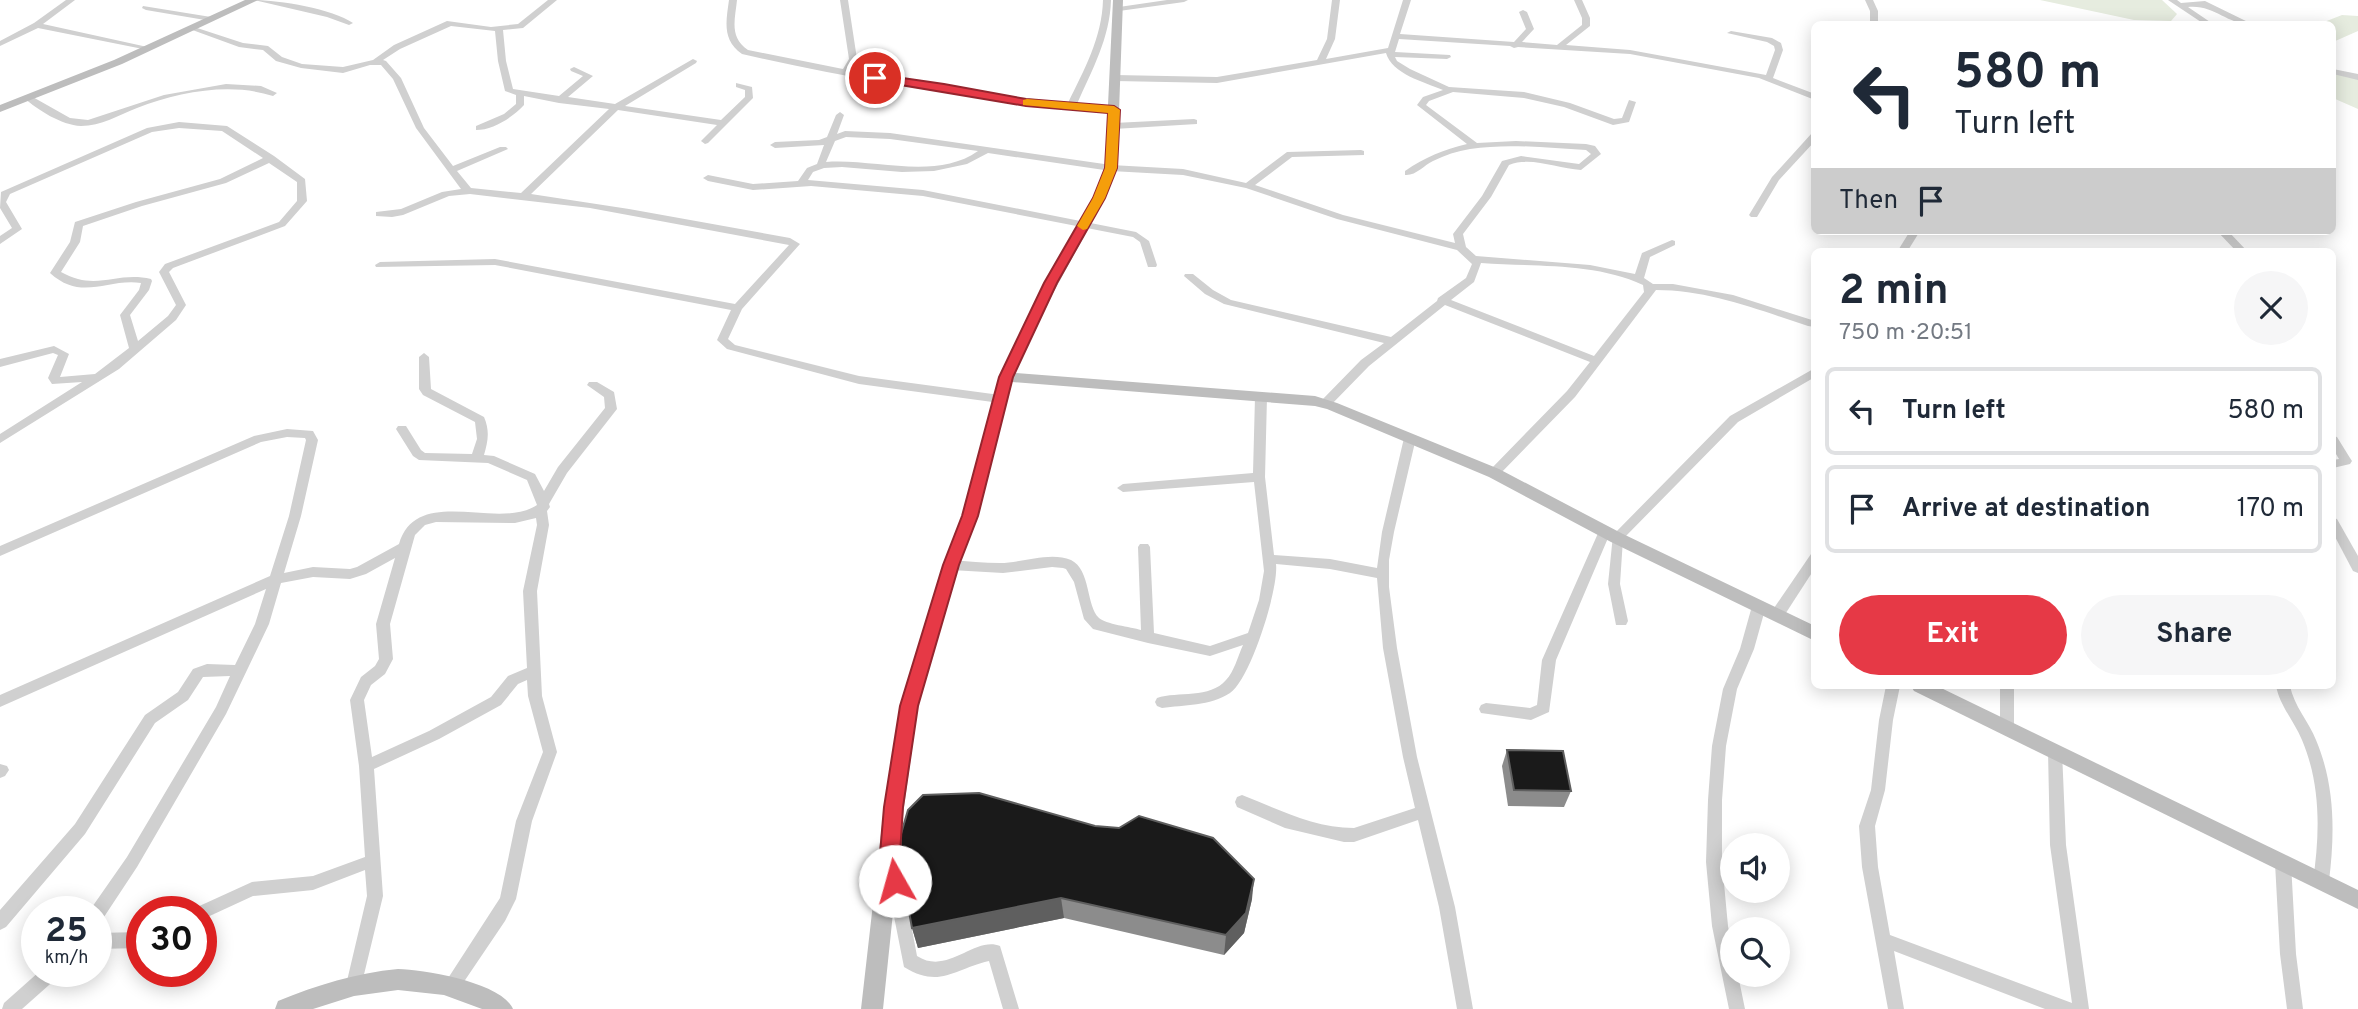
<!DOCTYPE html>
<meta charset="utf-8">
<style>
:root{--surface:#fff;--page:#f6f6f7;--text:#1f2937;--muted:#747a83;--line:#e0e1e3;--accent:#e63946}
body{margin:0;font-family:Overpass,sans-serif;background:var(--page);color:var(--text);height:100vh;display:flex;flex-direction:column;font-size:26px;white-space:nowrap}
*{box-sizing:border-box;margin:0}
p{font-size:23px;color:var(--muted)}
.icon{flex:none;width:38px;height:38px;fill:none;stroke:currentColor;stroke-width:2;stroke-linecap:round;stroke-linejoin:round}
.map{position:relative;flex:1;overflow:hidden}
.panel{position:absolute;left:1811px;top:248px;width:525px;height:441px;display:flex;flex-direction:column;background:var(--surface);border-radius:10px;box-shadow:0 4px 18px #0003}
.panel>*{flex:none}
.top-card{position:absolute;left:1811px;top:21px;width:525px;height:214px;border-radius:10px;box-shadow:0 4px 18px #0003;background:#fff;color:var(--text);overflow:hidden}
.tools{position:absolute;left:1720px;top:833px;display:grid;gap:14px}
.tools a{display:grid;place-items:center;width:70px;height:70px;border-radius:50%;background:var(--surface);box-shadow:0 4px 18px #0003;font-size:35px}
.speed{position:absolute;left:21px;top:896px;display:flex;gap:14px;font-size:35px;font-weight:700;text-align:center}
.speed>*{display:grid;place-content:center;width:91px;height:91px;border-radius:50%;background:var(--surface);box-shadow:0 4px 18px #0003;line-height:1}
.speed small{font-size:18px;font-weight:400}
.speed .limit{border:10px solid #d22;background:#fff;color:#111}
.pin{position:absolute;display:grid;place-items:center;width:60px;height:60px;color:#fff;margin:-30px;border:4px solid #fff;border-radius:50%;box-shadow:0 2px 7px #0007}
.me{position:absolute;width:77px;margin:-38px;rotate:353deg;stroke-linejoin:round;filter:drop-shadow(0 0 5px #0008)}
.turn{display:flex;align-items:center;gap:24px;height:147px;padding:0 28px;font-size:32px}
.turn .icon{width:91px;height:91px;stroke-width:2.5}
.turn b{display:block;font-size:49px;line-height:60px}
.then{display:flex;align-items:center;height:66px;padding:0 28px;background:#0003;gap:14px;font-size:26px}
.round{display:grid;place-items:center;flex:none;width:74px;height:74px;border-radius:37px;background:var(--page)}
.headline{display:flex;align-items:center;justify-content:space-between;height:119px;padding:0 28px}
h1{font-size:42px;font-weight:700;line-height:52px}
.action{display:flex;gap:14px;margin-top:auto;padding:14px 28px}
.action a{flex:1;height:80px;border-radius:42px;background:var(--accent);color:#fff;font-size:28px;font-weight:700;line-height:80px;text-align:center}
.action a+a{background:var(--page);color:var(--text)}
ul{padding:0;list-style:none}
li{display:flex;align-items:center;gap:21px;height:88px;margin:0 14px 10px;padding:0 14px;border:4px solid var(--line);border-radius:10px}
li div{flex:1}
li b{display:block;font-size:26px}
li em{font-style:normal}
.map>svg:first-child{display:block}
.green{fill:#e6ecdf}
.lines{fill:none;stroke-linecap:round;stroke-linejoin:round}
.street{fill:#d0d0d0;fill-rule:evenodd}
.secondary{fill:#bdbdbd;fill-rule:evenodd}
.wall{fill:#8c8c8c}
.shaded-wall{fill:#5f5f5f}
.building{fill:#1a1a1a;stroke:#5f5f5f;stroke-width:2}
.route{fill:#e63946;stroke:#96252e;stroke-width:2}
.slow{fill:#f59e0b}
</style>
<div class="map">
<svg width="2358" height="1009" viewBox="0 0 2358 1009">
<rect width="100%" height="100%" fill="#fff"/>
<!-- green -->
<g class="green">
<path d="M2040 0H2162L2177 14 2171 21 2134 20Z"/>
<path d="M2342 15 2358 16V31L2333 42V24H2319Z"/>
<path d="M2333 72 2358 78V109L2333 98Z"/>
</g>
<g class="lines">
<!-- street -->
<g class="street">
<path d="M66 0H75L43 24 152 48 148 50 38 28 0 46V41L34 23Z"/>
<path d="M254 0C279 0 333 9 353 23L349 25 327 17Z"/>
<path d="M548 0H557L523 28 503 30 506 61 513 89 559 96 583 76 571 71 570 69 574 67 593 76 568 97 615 104 693 59 697 61 696 63 625 106 721 120 745 97V90L736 87V83L752 87 753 98 708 143 705 144 701 141 717 125 618 110 531 194 629 209 790 238 800 244 742 309 728 339 735 345 859 376 1000 395 1004 396 1006 399 1004 402 1000 403 859 384 727 349 717 340 731 310 495 265 376 267 375 265 380 262 495 259 735 304 789 245 590 208 470 194 449 196 403 215 392 217 376 216V212L401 209 442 192 461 189 416 128 393 79 381 65H370L343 73 301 68 276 61 263 50 239 47 187 28 191 26 243 43 268 46 282 57 302 64 343 67 373 60 394 45 447 21 491 27 518 24ZM451 26 495 31 498 61 505 91 516 95V104L504 114 476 126V130C493 130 513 117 524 105V96L559 103 609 109 521 193 471 188 457 171 508 149 506 147H500L453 166 424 128 401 78 386 61 383 60 400 49Z"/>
<path d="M729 0H737C735 20 729 37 748 50L843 69 849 59 840 0H848L857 59 851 70 975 92 1068 103C1084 70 1102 38 1103 0H1111C1110 38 1092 70 1077 104L1114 107 1118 110 1114 113C990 102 864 82 742 54 722 40 726 22 729 0Z"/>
<path d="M1167 0H1188L1184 2 1119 11 1115 9 1119 7Z"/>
<path d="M1332 0H1340L1335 39 1326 59 1388 48 1403 0H1411L1400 34 1514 42 1526 29 1519 12 1523 10 1527 12 1534 29 1522 42 1557 45 1582 25V18L1574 0H1582L1590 18V26L1566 45 1630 50 1766 75 1775 50 1774 46 1767 42 1727 33 1731 31 1772 38 1781 43 1783 50 1773 78 1815 94V100L1759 78 1630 54 1518 47 1514 48 1510 46 1399 39 1395 52 1450 55 1451 57 1447 59 1395 57 1397 61 1410 69 1449 87 1524 92 1570 103 1614 119 1622 118 1629 100 1636 102 1629 122 1613 125 1564 107 1524 98 1453 92 1429 101 1426 105 1477 143 1516 141 1586 144 1595 146 1601 154 1581 170C1558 169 1531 156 1509 165L1491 197 1463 234 1466 247 1476 256 1590 265 1635 274 1642 253 1672 240 1675 241V245L1650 257 1644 278 1653 284H1673L1733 295 1815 321V327L1808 326C1759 310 1709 290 1656 290L1575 397 1498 476 1494 477 1488 473 1490 470 1567 391 1590 362 1445 305 1369 366 1329 407H1321L1319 404 1321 401 1361 360 1384 343 1224 304 1205 294 1184 276 1185 274H1193L1213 290 1231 300 1391 337 1437 301 1438 298 1466 278 1472 264 1457 250 1337 219 1246 188 1183 175 1111 171 988 153 967 164 934 171 902 172 842 167 824 168 813 172 808 180 923 190 1136 232 1149 241 1157 265 1156 267H1148L1140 242 1133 237 923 196 811 186 753 190 708 181 703 178 708 175 753 184 798 181 807 168 817 164 824 145 775 148 770 145 775 142 819 140 827 137 836 115 840 112 844 115 837 134 845 131 890 133 1111 165 1183 169 1246 183 1287 152 1361 150 1364 151V155L1292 157 1255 185 1343 215 1455 243 1453 234 1482 196 1502 161 1521 156 1579 164 1591 154 1586 150C1548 148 1508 143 1470 149 1457 151 1445 155 1433 161 1424 165 1416 176 1405 175V171C1425 157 1443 150 1467 144L1417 105 1423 97 1443 90C1424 82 1392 74 1386 53L1217 83 1115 81 1111 78 1115 75 1217 77 1317 60 1327 39ZM846 137 890 139 978 151C936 181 873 158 826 162L835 141ZM1481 263C1534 267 1594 262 1643 285L1644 292 1594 356 1451 300 1474 282Z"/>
<path d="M1865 0H1873L1878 11V24H1870V11Z"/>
<path d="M2168 0H2177L2181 3 2205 1 2252 24C2229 26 2214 4 2188 7L2213 24H2204Z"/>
<path d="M143 6 211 17 215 19 211 21 146 10 142 8Z"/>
<path d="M2333 69 2358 74V80L2333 74Z"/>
<path d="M226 84 261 86 277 93 273 96C230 82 179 92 137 108 119 115 101 126 81 126 61 125 38 110 24 98L31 96 70 118 88 120 164 95Z"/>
<path d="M1194 119 1197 120V124L1114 129 1110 126 1114 123Z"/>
<path d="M179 122 227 126 274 156 305 179 307 201 285 226 173 268 169 272 186 305 176 320 119 369 0 443V434L82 382 52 384 48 378 58 355 53 353 0 367V359L54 346 69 354 60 377 95 374 129 348 120 315 139 290 141 283C107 278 82 302 50 273L70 242 75 222 136 202 220 179 263 158 222 131 179 128 152 132 10 194 6 202 22 229 0 244V236L12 228 0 208 1 192 147 128ZM269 163 297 182V201L279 222 165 264 159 272 176 305 168 316 138 341 130 315 149 290 152 281 151 279C116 271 96 292 61 272L80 242 83 226 142 206 226 183Z"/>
<path d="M1815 132V141L1779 180 1757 217H1751L1749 215 1772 177 1812 133Z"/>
<path d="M1910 231H1920L1907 252H1897Z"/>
<path d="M2217 231H2228L2248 252H2237Z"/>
<path d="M424 353 429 357 431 389 484 417C490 431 488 441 484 455L494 456 535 474 544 491 558 467 605 408 604 397 587 385 589 382H597L614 392 617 409 567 473 549 504 550 507 547 511 549 525 537 591 542 696 557 752 532 821 516 899 505 921 457 992 451 994 445 992 443 986 500 898 516 821 543 752 528 696 527 680 518 684 501 705 439 739 374 769 383 896 360 991 354 993 348 991 346 985 367 896 365 870 313 890 253 896 201 920V912H194L195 908 252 882 313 876 365 857 359 766 350 700 361 677 375 666 379 659 376 624 395 558 366 574 350 579 313 577 281 583 269 624 226 714 137 867 102 920 96 922V912H89L90 910 127 857 216 707 230 676 203 677 188 700 155 723 85 834 6 927 0 930V910L75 824 145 715 178 692 193 669 207 664 235 665 255 624 266 589 0 707V695L270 576 289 516 306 440 305 438 287 437 261 442 0 556V546L254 436 287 429 313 431 318 440 301 516 284 573 313 567 350 569 357 567 399 544C417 484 498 531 537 505L527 480 488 463 419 460 413 456 396 429 398 426H406L421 450 425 453 472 454 477 439 475 422 423 395 419 389V357ZM536 518 537 525 523 591 527 668 508 676 491 697 429 731 372 757 364 700 371 685 385 674 393 659 390 624 415 535 425 525 436 522 515 523Z"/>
<path d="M1815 368V377L1738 422 1623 539 1620 584 1628 621 1626 625H1616L1608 584 1613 535 1730 416Z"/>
<path d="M1261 393 1267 397 1265 477 1274 555 1330 559 1377 568 1382 532 1404 438 1410 434 1416 438 1394 532 1389 560V587L1397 648 1417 757 1455 907 1473 1009H1457L1439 907 1418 820 1354 842H1344L1285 828 1237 807 1235 802 1237 797 1242 795C1278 809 1314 828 1354 828L1415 808 1403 757 1383 648 1377 578 1330 569 1276 564C1279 589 1250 680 1230 693 1210 706 1184 705 1162 708L1157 706 1155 702 1157 698C1178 691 1210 699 1226 680 1234 672 1238 656 1243 645L1210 656 1148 643 1093 629 1084 619 1074 582 1066 569 1063 568 1052 567 1003 573 951 570 946 568 945 565 946 562 951 560C967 561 984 563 1000 563 1022 563 1050 551 1071 560 1091 570 1086 606 1099 618 1105 624 1131 627 1141 630L1138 547 1140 544H1148L1150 547 1154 633 1210 646 1248 633 1259 600 1264 571 1254 482 1123 492 1117 488 1123 484 1253 473 1255 397Z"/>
<path d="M2333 436 2337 437 2350 458 2352 461 2350 464 2333 468V460L2339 459 2333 449Z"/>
<path d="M2333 518 2337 519 2358 556V573L2353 571 2333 533Z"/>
<path d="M1605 526 1611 531 1556 660 1549 712 1531 720 1481 713 1479 709 1481 705 1486 703 1530 708 1537 705 1542 660 1599 531Z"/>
<path d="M1815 552V568L1782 619H1772L1770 615 1772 611 1811 554Z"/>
<path d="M1759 601 1764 602 1766 606 1754 649 1737 689 1726 746 1722 800V862L1728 926 1732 947V975H1738L1745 1009H1729L1712 926 1706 862 1708 800 1712 746 1723 689 1740 649 1752 606 1754 602Z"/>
<path d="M1886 686H1900L1893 720 1885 790 1875 826 1878 867 1890 935 2072 1003 2050 845 2048 751 2050 747 2055 745 2060 747 2062 751 2066 845 2089 1009H2045L1894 951 1904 1009H1888L1862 867 1859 826 1871 790 1879 720Z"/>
<path d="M2000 686H2014V728L2012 732 2007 734 2002 732 2000 728Z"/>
<path d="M2276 686H2290C2294 706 2309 722 2316 740 2335 785 2335 833 2329 881L2327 886 2321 888 2315 886 2313 881C2320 833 2321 785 2302 740 2294 721 2280 706 2276 686Z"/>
<path d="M0 764 7 766 9 770 5 776 0 778Z"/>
<path d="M2283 856 2288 858 2291 863 2296 954 2303 1009H2287L2280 954 2275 863 2278 858Z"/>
<path d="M893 864 898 866 901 871 917 956C948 976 974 936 1000 946L1019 1009H1003L989 961C954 969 940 989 904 967L885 871 888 866Z"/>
<path d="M142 932V948L96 949V933Z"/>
<path d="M40 971H60L58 977 22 1009H2L4 1003Z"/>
</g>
<!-- secondary -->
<g class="secondary">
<path d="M245 0H258L122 64 0 112V105L114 60Z"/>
<path d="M1113 0H1123L1117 168 1105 198 1052 295 1015 373 1315 396 1337 403 1499 469 1623 534 1815 626V641L1611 542 1489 477 1327 409 1315 406 1012 382 978 516 959 565 918 707 904 807 883 1009H861L884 807 900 707 943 565 962 516 999 377 1038 295 1093 198 1105 168Z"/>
<path d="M1911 686H1937L2358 890V909L1914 691Z"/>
<path d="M398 969C425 970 501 982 513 1009H482L444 995 398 990 354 996 313 1009H275L278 1001C317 985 356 973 398 969Z"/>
</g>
</g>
<!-- wall -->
<g class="wall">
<path d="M1507 750 1571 791 1564 807 1508 806 1502 766Z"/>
<path d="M901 868 1252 899 1244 933 1224 955 1064 918 918 948 912 928Z"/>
</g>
<!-- shaded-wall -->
<g class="shaded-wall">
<path d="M1254 879 1252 899 1244 933 1224 955 1226 935Z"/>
<path d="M1061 898 1064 918 918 948 912 928Z"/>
</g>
<!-- building -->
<g class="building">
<path d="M1507 750 1563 751 1571 791 1514 790Z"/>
<path d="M979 793 1095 826 1119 828 1139 816 1213 838 1254 879 1246 913 1226 935 1061 898 912 928 901 868V834L908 810 923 795Z"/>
</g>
<!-- route -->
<path class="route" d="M875 74 944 84 1026 99 1114 106 1120 110 1117 168 1105 198 1057 283 1013 377 978 516 959 565 918 706 903 807 900 854 905 881 902 887 895 890 888 887 880 854 884 807 900 706 943 565 962 516 999 377 1044 283 1093 198 1105 168 1108 113 1026 106 871 80 870 78Z"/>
<!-- slow -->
<path class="slow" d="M1027 99 1114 106 1120 110 1117 168 1105 198 1087 229 1083 230 1077 226 1093 198 1105 168 1108 113 1023 105V100Z"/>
</svg>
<div class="tools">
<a><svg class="icon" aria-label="sound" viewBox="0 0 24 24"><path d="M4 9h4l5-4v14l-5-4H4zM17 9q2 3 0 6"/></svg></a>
<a><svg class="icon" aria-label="search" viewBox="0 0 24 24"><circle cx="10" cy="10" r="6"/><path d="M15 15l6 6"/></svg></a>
</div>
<div class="speed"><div>25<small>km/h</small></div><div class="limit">30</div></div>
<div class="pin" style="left:875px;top:78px;background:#d93025"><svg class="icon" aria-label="arrive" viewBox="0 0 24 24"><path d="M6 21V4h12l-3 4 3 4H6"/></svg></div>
<svg class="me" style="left:895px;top:881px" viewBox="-20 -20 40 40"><circle r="19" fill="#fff"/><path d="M0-13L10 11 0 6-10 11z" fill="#e63946"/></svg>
<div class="top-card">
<div class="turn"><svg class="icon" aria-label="left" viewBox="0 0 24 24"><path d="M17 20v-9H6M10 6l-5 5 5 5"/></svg><div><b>580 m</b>Turn left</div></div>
<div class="then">Then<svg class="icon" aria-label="arrive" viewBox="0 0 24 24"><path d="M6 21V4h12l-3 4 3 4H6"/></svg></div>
</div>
<section class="panel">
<div class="headline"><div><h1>2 min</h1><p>750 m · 20:51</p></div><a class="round"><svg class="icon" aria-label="close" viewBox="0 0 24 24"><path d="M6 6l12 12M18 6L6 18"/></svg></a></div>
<ul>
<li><svg class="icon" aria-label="left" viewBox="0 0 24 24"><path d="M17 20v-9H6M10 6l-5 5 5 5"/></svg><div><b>Turn left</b></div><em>580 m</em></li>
<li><svg class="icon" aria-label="arrive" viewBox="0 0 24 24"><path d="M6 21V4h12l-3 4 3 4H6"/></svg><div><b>Arrive at destination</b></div><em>170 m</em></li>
</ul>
<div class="action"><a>Exit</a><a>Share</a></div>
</section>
</div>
